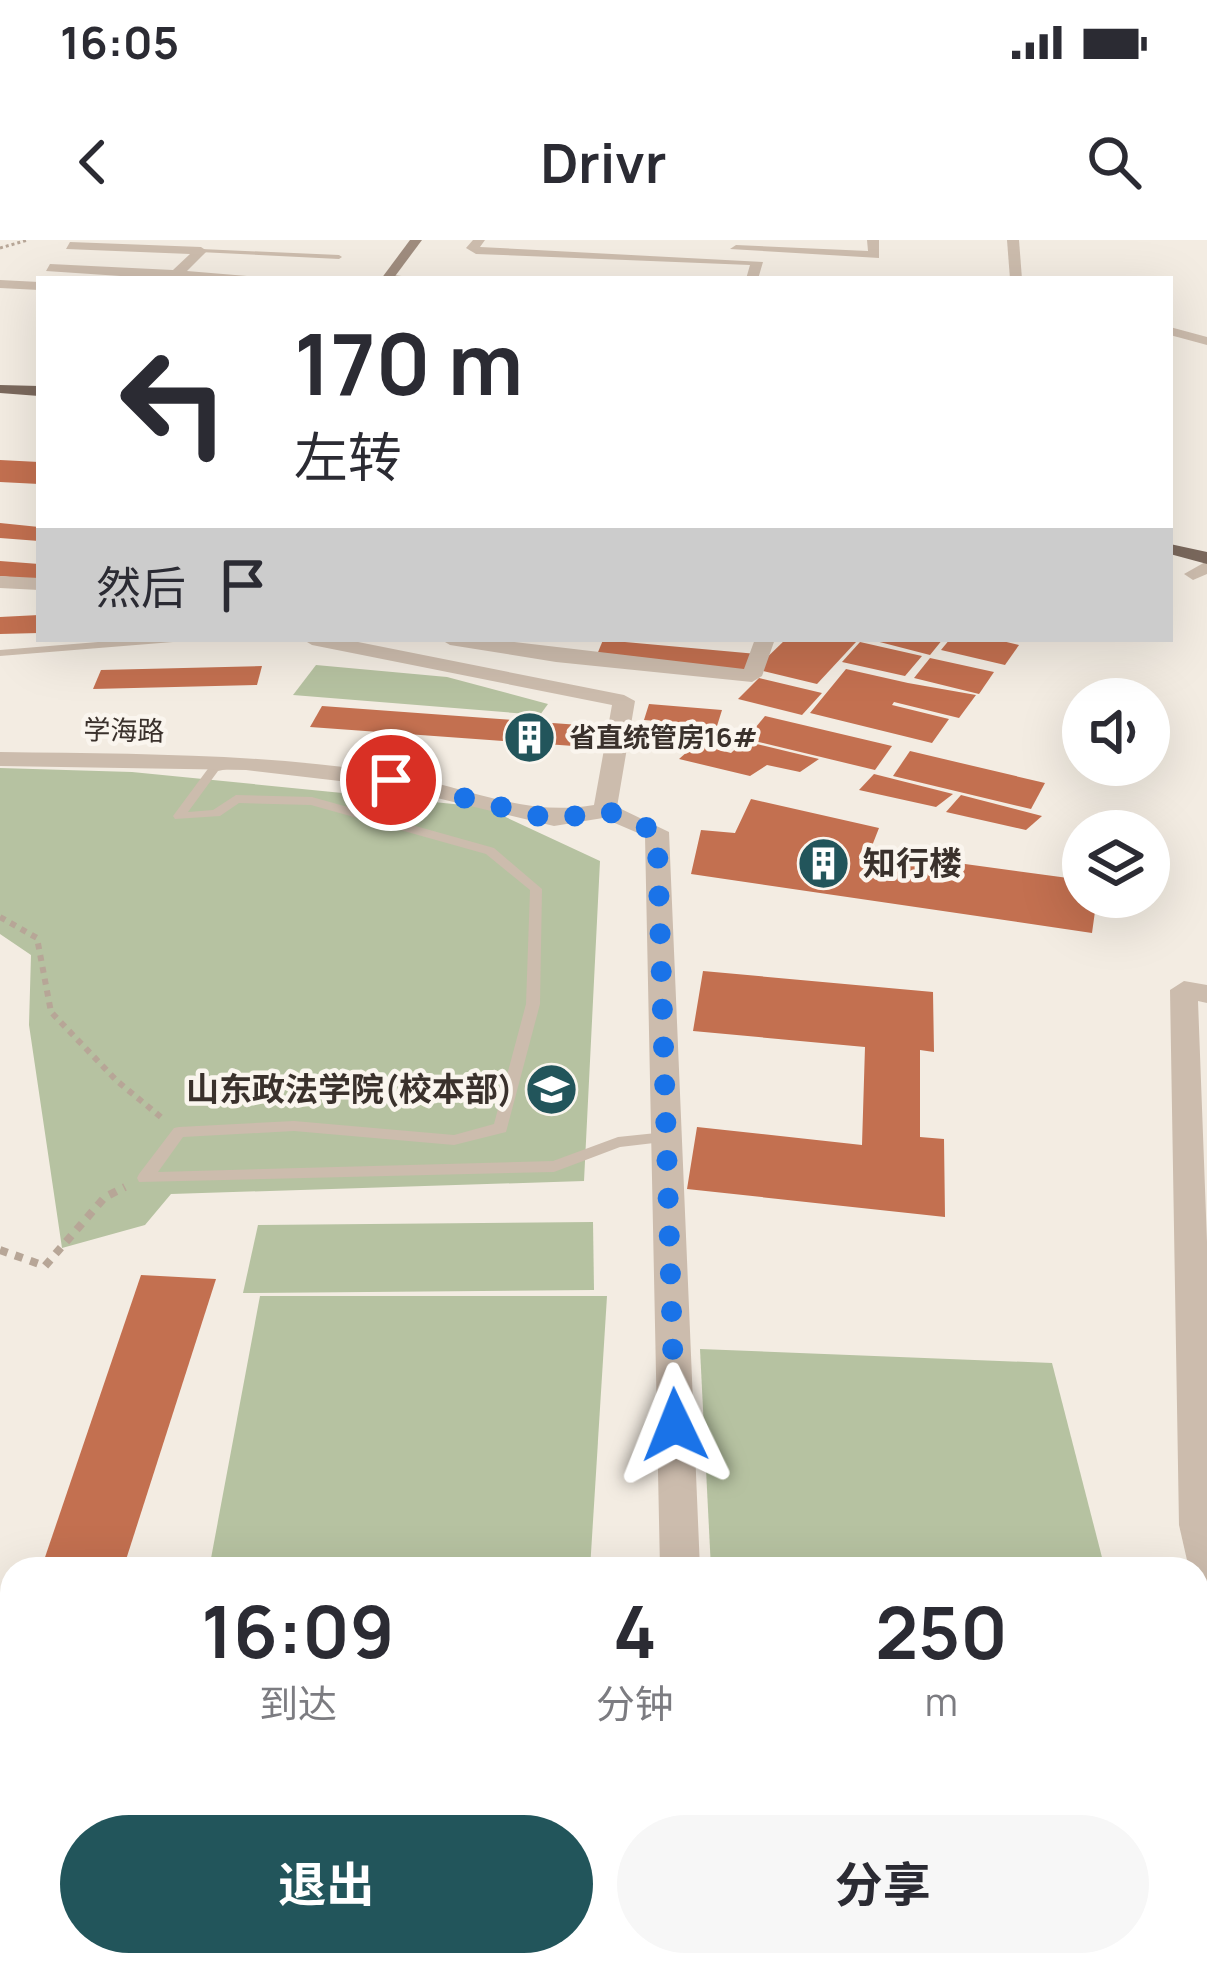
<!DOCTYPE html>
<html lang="zh">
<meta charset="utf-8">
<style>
:root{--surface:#fff;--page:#f7f7f7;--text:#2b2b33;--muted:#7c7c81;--accent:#22555b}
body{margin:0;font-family:Manrope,"Noto Sans SC",sans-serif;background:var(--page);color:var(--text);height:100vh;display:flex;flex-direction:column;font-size:45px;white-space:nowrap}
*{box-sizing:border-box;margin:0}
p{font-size:39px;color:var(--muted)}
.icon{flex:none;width:66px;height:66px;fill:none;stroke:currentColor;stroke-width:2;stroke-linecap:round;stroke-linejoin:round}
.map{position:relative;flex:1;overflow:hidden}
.sheet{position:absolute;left:0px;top:1317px;width:1209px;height:420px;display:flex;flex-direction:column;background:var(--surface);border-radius:36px 36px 0 0;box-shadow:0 12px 48px #0002}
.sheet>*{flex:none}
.hud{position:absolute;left:36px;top:36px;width:1137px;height:366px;border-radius:0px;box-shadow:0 12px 48px #0002;background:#fff;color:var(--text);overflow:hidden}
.tools{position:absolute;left:1062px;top:438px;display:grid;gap:24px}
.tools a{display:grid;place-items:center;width:108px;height:108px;border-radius:50%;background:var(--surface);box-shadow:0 12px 48px #0002;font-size:60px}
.pin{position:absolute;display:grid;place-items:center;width:102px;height:102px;color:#fff;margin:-51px;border:6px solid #fff;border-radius:50%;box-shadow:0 3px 12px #0007}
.me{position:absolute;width:132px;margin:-66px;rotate:358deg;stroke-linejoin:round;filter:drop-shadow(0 0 9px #0008)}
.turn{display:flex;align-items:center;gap:42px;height:252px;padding:0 60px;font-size:54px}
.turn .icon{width:156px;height:156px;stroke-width:2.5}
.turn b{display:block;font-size:84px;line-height:102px}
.then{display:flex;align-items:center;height:114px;padding:0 60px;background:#0003;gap:24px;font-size:45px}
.eta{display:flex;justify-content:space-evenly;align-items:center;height:204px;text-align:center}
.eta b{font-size:72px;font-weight:700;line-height:84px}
.primary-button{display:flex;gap:24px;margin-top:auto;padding:24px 60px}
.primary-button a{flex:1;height:138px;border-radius:72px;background:var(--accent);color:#fff;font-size:48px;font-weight:700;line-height:138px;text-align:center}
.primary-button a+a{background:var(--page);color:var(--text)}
.status{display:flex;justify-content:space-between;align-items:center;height:84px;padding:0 60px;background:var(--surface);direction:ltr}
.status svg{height:33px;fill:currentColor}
header{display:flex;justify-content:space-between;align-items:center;height:156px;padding:0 60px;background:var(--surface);font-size:54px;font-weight:700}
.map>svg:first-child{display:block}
.green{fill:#b6c2a1}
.building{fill:#c37050}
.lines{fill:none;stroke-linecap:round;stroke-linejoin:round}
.path-far2{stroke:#b7a697;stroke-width:3;stroke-dasharray:3 3;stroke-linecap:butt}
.path-far1{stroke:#b7a697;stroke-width:6;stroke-dasharray:6 6;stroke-linecap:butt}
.path{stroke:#b7a697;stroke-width:8;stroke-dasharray:8 8;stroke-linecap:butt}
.service{fill:#ccbcad;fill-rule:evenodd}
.minor{fill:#ccbcad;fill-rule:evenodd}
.secondary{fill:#9f8c7e;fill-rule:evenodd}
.primary{fill:#7b695d;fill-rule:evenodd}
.route{stroke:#1a73e8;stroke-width:21;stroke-dasharray:0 37.8}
.labels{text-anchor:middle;stroke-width:9;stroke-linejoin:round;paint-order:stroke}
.far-street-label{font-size:27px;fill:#3a312c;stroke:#faf5ee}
.far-poi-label{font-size:27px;font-weight:bold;fill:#3a312c;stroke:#faf5ee;text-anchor:start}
.poi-label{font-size:33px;font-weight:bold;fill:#3a312c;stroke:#faf5ee;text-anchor:start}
</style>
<div class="status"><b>16:05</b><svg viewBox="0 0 49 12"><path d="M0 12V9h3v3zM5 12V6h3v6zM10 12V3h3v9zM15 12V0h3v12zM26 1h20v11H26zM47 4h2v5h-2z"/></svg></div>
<header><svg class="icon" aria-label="back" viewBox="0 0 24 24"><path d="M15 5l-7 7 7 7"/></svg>Drivr<svg class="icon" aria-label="search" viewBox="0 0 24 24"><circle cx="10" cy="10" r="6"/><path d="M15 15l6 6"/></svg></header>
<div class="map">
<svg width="1207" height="1737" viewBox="0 0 1207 1737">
<rect width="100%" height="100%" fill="#f3ece2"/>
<!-- green -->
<g class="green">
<path d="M316 425 447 437 548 464 540 475 293 455Z"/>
<path d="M0 528 132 532 484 567 600 621 584 941 171 954 145 985 62 1008 29 785 31 715 0 694Z"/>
<path d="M593 982 594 1050 243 1053 258 985Z"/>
<path d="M260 1056H607L590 1329H209Z"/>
<path d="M700 1109 1052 1123 1105 1329H711Z"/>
<path d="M0 1493 12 1497V1725H81L79 1737H0Z"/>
<path d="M1197 1681 1207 1737H732V1725H1197Z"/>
</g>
<!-- building -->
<g class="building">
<path d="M0 220 39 222V244L0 242Z"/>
<path d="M0 283 39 287V301L0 298Z"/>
<path d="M0 321 39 324V340L0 336Z"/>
<path d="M39 375V393L0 394V377Z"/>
<path d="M786 399H851L856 402 817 444 755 429Z"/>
<path d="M868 399H943L930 415Z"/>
<path d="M950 399H994L1019 405 1005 425 941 410Z"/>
<path d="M603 400 757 414 753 431 596 417Z"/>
<path d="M860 402 922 416 905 436 842 422Z"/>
<path d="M930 418 994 432 979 454 914 438Z"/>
<path d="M262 426 257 445 93 449 101 430Z"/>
<path d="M846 429 908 443 976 455 959 478 894 462 892 465 949 479 932 503 810 473Z"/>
<path d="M759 438 822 453 802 475 738 459Z"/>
<path d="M649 464 722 470 717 486 644 480Z"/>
<path d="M322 466 607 487 601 508 310 487Z"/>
<path d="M765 476 892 506 875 530 746 499Z"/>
<path d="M744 501 819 519 800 532 767 525 750 536 679 519 696 504 731 513Z"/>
<path d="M910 511 1045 543 1031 569 893 536Z"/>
<path d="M874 534 953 554 936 567 859 550Z"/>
<path d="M961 555 1042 576 1026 590 946 572Z"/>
<path d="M751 559 879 588 870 611 1083 640V657H1097L1092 693 691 634 701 590 735 593Z"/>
<path d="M703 731 933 752 934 812 920 810V897L944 899 945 977 687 949 697 887 862 905 865 807 693 791Z"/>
<path d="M141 1035 216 1039 123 1329H41Z"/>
</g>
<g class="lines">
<!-- path-far2 -->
<path class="path-far2" d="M0 8 28 0"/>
<!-- path-far1 -->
<path class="path-far1" d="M0 677 37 698 51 772 117 841 162 878"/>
<!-- path -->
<path class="path" d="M0 1010 45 1026 105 957 125 947"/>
<!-- service -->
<g class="service">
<path d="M201 9 339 15 342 17 339 19 199 12Z"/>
<path d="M135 399H178L173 402 0 416V410Z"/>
<path d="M232 522 238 525 236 527 218 531 188 572 213 570 236 555 312 557 494 608 542 649 540 764 506 892 454 905 294 891 183 897 158 932 553 921 618 897 666 892 671 893 674 897 671 901 620 907 554 932 139 942 137 938 139 934 174 888 179 887 294 881 454 895 494 884 526 764 530 650 486 614 311 565 239 563 220 576 175 579 173 576 210 526Z"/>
</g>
<!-- minor -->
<g class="minor">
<path d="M473 0H485L480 7 763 22 758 39H746L750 25 476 14 466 8Z"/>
<path d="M867 0H879V18L730 9 736 5 868 11Z"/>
<path d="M1007 0H1019L1022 39H1010Z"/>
<path d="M70 2 201 7 207 11 187 31 284 39H165L46 31 50 24 173 30 190 14 66 9Z"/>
<path d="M388 34 422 39H382Z"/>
<path d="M0 40 39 42V50L0 48Z"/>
<path d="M1170 87 1207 97V105L1170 95Z"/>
<path d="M1207 321V334L1193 340 1184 334Z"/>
<path d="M0 336 39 338V350L0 348Z"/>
<path d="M302 399H343L624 455 635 461 617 567 669 592 700 1329H660L645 596 603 578 554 586 391 547 246 530 0 526V512C130 514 258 513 387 533 459 543 521 578 594 565L612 465 312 405Z"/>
<path d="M440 399H488L744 429 755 399H775L762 436 752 442 556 422 450 405Z"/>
<path d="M1184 741 1207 745V763L1198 761 1207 1002V1343L1197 1339V1329H1189L1179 1285 1170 750Z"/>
<rect x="665" y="1725" width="48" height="12"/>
</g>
<!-- secondary -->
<path class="secondary" d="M410 0H422L393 39H381Z"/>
<!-- primary -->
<g class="primary">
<path d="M0 145 39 146V156L0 153Z"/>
<path d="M1170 304 1207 312V324L1170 314Z"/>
</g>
</g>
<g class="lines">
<!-- route -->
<path class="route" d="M391 540 554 580 605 570 657 592 675 1185"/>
</g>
<!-- icons -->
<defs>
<symbol id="building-disc" viewBox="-11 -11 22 22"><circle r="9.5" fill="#22555b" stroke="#faf5ee"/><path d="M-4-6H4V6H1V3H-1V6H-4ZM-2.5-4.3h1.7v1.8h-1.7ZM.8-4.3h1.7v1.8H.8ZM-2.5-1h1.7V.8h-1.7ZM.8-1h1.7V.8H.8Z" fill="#fff"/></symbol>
<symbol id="university-disc" viewBox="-11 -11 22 22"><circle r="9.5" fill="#22555b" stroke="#faf5ee"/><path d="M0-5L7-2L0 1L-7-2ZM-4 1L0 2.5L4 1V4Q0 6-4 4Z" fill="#fff"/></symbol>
</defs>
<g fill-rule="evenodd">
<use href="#building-disc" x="500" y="468" width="59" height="59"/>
<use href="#building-disc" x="794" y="594" width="59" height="59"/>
<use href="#university-disc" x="522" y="820" width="59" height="59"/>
</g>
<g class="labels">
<!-- far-street labels -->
<g class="far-street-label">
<text transform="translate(124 491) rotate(1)" y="9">学海路</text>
</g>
<!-- far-poi labels -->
<g class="far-poi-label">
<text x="569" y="507">省直统管房16#</text>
</g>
<!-- poi labels -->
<g class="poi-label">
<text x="863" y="635">知行楼</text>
<text x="513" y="861" text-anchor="end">山东政法学院(校本部)</text>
</g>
</g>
</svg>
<div class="tools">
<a><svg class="icon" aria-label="sound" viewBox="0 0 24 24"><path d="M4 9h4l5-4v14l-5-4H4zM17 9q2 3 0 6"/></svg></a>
<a><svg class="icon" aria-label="layers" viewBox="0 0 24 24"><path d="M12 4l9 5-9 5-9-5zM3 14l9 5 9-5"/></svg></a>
</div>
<div class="pin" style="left:391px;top:540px;background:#d93025"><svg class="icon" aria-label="arrive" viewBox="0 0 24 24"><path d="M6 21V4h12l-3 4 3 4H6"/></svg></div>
<svg class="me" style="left:675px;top:1185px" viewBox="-20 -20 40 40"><path d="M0-17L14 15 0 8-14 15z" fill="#1a73e8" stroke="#fff" stroke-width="4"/></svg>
<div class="hud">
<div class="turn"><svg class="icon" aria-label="left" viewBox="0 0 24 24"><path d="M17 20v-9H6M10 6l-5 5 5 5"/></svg><div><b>170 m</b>左转</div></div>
<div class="then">然后<svg class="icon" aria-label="arrive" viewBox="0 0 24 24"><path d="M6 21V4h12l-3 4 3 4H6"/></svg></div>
</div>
<section class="sheet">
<div class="eta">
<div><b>16:09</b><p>到达</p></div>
<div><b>4</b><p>分钟</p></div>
<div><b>250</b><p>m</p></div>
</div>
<div class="primary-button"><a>退出</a><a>分享</a></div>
</section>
</div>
